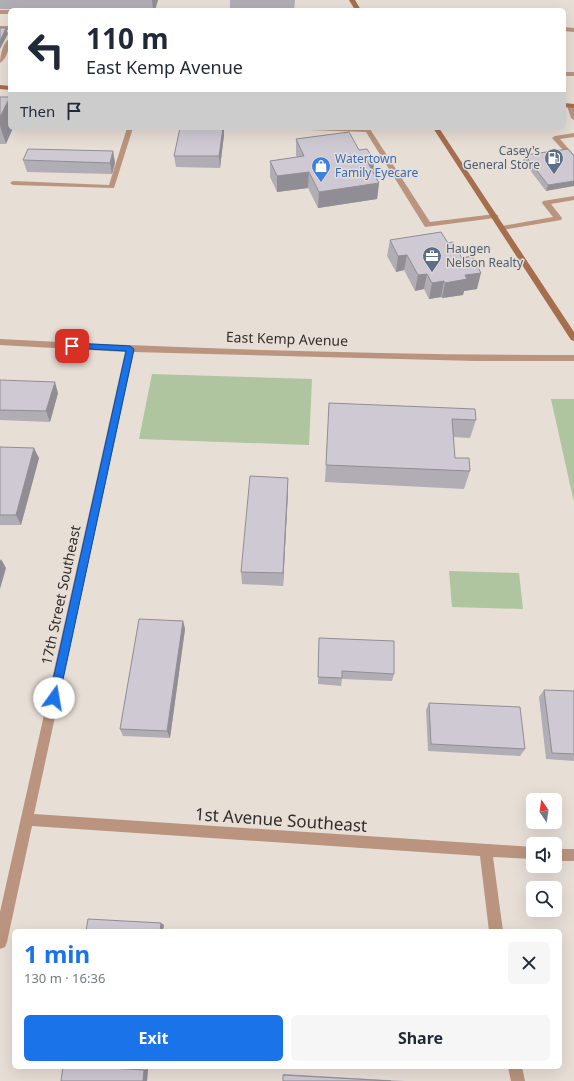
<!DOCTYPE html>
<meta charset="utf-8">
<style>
:root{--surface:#fff;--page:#f6f6f7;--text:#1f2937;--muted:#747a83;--accent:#1a73e8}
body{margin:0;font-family:"Noto Sans",sans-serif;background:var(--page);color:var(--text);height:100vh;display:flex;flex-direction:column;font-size:15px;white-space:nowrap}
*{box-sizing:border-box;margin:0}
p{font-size:13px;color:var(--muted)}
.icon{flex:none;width:22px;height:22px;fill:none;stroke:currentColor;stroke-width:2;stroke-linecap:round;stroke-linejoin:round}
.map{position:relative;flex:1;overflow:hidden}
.panel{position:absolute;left:12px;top:929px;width:550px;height:140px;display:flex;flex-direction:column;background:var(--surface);border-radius:6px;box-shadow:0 4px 16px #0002}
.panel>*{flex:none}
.guide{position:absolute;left:8px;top:8px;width:558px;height:122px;border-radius:6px;box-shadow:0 4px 16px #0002;background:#fff;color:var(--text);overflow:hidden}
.needle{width:26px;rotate:347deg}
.controls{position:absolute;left:526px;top:793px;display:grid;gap:8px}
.controls a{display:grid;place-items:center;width:36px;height:36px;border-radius:6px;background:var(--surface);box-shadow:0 4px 16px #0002;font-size:20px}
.pin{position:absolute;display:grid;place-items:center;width:34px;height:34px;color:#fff;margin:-17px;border-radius:8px;box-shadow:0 2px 6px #0006}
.me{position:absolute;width:44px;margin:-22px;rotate:13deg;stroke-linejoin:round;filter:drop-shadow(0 0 3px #0008)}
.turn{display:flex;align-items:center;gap:14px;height:84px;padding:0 12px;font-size:18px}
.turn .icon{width:52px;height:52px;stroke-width:2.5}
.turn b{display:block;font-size:28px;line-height:34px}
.then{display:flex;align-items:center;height:38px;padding:0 12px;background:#0003;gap:8px;font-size:15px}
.round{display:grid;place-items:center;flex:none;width:42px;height:42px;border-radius:6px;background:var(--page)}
.head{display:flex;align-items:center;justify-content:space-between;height:68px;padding:0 12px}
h1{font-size:24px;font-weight:700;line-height:30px;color:var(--accent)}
.primary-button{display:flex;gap:8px;margin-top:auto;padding:8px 12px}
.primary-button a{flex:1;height:46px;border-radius:6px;background:var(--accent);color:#fff;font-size:16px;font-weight:700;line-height:46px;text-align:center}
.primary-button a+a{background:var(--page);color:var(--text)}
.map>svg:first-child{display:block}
.green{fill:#aec59f}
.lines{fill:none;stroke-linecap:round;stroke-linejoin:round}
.service{fill:#ba947e;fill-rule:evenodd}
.minor{fill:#ba947e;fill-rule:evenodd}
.secondary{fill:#a56e4d;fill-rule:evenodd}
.wall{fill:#b1adb5}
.shaded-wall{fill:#908d94}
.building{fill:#cec9d3;stroke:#908d94}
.route{fill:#1a73e8;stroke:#114b97}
.labels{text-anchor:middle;stroke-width:3;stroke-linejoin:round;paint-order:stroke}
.far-service-label{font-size:12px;fill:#4e5e75;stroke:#e7ded6;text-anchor:end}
.far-shop-label{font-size:12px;fill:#366cbe;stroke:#e7ded6;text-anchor:start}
.street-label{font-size:14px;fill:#312d2b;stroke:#e7ded6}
.near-street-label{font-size:17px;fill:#312d2b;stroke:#e7ded6}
</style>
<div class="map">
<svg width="574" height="1081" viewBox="0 0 574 1081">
<rect width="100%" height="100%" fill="#e7ded6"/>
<!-- green -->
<g class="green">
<path d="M152 374 312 379 309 445 139 439Z"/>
<path d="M551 399H574V501L573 498Z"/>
<path d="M449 571 519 573 523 609 452 607Z"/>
</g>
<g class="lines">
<!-- service -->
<g class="service">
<rect x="0" y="10" width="10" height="4"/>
<rect x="0" y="26" width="10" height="4"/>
<path d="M564 27 574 28V32L564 31Z"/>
<path d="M10 38C10 46 7 59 0 63 0 55 3 42 10 38Z"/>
<rect x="564" y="72" width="10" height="4"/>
<path d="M570 104 572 105 574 109V120L571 118 567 106Z"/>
<path d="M127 128H133L114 188 13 185 10 183 13 181 109 185Z"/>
<path d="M306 128 370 129 430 222 495 214 499 216 495 218 425 227 366 132 309 130Z"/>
<path d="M574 133V137L560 139 574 155V161L572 160 552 138 555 136Z"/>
<path d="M574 196V200L551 204 562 218 561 220 502 230 498 228 502 226 553 217 542 203 543 201Z"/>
</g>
<!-- minor -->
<g class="minor">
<path d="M0 339C191 349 383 355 574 355V361H476L134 352 34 814 533 847V859L493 857 503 931H489L480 856 32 826 7 942 5 947 0 949V912L125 352 0 345Z"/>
<rect x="555" y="849" width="19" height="12"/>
<path d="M508 1067H522L525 1081H511Z"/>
</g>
<!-- secondary -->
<g class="secondary">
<path d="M349 0H355L361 10H355Z"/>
<path d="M0 85 10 86V90L0 89Z"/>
<path d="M564 103 574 104V108L564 107Z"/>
<path d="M433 128H439L574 332V341L571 340Z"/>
</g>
</g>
<!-- wall -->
<g class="wall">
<path d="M0 0H158L155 10H56L0 9Z"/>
<path d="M230 0H295L294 10 230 8Z"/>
<path d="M0 97 6 144H0Z"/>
<path d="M180 128H224V135L220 168 176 167 174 156Z"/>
<path d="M296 139 359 150 374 160 373 173 379 183 377 199 318 208 308 188 277 192 270 177V161L297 157 296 155Z"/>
<path d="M568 149 546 191 523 161 525 155Z"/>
<path d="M113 151 115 163 112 174 27 172 23 160Z"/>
<path d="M390 240 448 243 477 289 464 291 463 295 442 298 441 297 429 299 424 289 415 291 404 270 396 272 387 256Z"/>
<path d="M0 380 58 393 50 422 0 420Z"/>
<path d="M329 403 476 420 470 438 453 437 455 458 470 471 464 489 325 482Z"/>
<path d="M0 448 39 458 21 525H0Z"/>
<path d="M288 492 283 586 242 584 241 572Z"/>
<path d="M183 621 185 629 170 738 123 736 120 729Z"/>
<path d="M319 638 394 674 392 681 342 679 341 686 318 684Z"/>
<path d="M544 690 574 691V761L546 759 539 697Z"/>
<path d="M429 703 525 749 520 756 428 751 426 710Z"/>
<path d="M63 1067H116L148 1069 147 1081H61Z"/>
<path d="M283 1074 405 1081H406H283Z"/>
</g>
<!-- shaded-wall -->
<g class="shaded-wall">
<path d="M152 0H158L155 10H153Z"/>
<path d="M6 28 8 34 0 49V41Z"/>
<path d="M10 97V128H13L6 144 0 126V117Z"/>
<path d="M223 128H224V135L220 168 219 156Z"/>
<path d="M113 151 115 163 112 174 110 163Z"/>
<path d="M374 160 373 176 367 161Z"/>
<path d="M309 172 308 188 277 192V176Z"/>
<path d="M574 181V186L546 191 548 185Z"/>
<path d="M379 183 377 199 318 208 319 192Z"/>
<path d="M407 255 404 270 396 272 398 256Z"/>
<path d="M481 273 477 289 464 291 463 295 442 298 445 283 465 275Z"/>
<path d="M427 274 424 289 415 291 418 275Z"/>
<path d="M444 281 441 297 429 299 432 283Z"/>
<path d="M55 382 58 393 50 422 46 411Z"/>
<path d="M34 448 39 458 21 525 16 515Z"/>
<path d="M288 478V492L283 586V573Z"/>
<path d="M1 559 6 568 0 589V561Z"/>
<path d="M183 621 185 629 170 738 167 731Z"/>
<path d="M161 923 164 925 163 931H160Z"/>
<path d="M148 1069 147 1081H143L144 1070Z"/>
</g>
<!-- building -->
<g class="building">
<path d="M0 28H6L0 41Z"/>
<path d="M0 97H10L0 117Z"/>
<path d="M180 128H223L219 156H174Z"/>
<path d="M349 132 359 150 367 149 374 160 367 161 379 183 319 192 309 172 277 176 270 161 304 156 296 139Z"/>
<path d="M28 149 113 151 110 163 23 160Z"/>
<path d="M568 149 574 156V181L548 185 525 155Z"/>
<path d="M441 232 448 243 453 242 462 258 472 256 481 273 465 275 467 279 445 283 444 281 432 283 427 274 418 275 407 255 398 256 390 240Z"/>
<path d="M0 380 55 382 46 411 0 410Z"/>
<path d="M329 403 475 409 476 420 452 419 455 458H469L470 471 326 465Z"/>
<path d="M0 447 34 448 16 515H0Z"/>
<path d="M250 476 288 478 283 573 241 572Z"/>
<path d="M139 619 183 621 167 731 120 729Z"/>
<path d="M319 638 394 641V674L342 671V678L318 677Z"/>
<path d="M544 690 574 691V754L552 753Z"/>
<path d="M429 703 520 707 525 749 431 744Z"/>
<path d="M88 919 161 923 160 931H86Z"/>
<path d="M63 1067H93L144 1070 143 1081H61Z"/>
<path d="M283 1075 391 1081H283Z"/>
</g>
<!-- route -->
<path class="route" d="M72 343 130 346 134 349 59 698 58 701 54 703 50 701 49 698 126 351 70 348V344Z"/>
<!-- icons -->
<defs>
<symbol id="fuel-pin" viewBox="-11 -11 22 30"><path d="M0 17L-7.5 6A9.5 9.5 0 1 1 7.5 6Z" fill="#5c6f8a" stroke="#e7ded6"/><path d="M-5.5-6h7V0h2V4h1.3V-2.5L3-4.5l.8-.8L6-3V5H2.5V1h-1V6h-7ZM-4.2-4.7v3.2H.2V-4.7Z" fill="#fff"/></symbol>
<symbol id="shop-pin" viewBox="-11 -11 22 30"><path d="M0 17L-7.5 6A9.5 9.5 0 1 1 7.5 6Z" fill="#3f7fe0" stroke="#e7ded6"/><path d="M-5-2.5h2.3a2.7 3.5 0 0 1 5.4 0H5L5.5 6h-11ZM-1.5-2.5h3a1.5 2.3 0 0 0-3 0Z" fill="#fff"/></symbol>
<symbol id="office-pin" viewBox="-11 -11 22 30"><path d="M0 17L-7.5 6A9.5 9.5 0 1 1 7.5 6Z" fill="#5c6f8a" stroke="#e7ded6"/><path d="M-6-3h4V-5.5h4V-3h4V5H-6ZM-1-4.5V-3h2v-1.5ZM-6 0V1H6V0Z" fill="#fff"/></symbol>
</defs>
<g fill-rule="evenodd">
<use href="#fuel-pin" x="543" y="147" width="22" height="30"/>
<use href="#shop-pin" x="310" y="155" width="22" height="30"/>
<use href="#office-pin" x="421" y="245" width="22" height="30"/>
</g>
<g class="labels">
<!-- far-service labels -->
<g class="far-service-label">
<text x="540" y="155">Casey's<tspan x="540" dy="14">General Store</tspan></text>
<text x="446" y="253" text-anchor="start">Haugen<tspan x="446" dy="14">Nelson Realty</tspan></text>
</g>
<!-- far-shop labels -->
<g class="far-shop-label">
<text x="335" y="163">Watertown<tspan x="335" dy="14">Family Eyecare</tspan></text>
</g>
<!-- street labels -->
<g class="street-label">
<text transform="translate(287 339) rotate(2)" y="5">East Kemp Avenue</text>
<text transform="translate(61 595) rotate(-78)" y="5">17th Street Southeast</text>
</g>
<!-- near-street labels -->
<g class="near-street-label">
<text transform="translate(281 820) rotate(4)" y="6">1st Avenue Southeast</text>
</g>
</g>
</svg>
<div class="controls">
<a><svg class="needle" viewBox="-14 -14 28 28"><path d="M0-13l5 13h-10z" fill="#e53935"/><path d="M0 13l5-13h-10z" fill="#747a83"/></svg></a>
<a><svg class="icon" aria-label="sound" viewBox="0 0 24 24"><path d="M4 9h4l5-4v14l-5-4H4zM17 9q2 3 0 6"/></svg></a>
<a><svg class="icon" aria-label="search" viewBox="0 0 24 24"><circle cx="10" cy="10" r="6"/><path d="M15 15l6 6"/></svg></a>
</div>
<div class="pin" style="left:72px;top:346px;background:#d93025"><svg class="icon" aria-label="arrive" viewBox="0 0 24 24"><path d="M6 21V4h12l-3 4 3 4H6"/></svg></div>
<svg class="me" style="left:54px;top:698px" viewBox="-20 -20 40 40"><circle r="19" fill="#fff"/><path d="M0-13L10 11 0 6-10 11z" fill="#1a73e8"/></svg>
<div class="guide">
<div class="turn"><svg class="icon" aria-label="left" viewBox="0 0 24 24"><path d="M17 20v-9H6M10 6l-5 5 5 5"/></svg><div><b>110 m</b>East Kemp Avenue</div></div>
<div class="then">Then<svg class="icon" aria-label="arrive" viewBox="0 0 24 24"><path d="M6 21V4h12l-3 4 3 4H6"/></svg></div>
</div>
<section class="panel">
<div class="head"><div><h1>1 min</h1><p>130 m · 16:36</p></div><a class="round"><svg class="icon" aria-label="close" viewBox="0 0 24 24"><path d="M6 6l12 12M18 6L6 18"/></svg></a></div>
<div class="primary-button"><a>Exit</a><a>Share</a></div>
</section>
</div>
